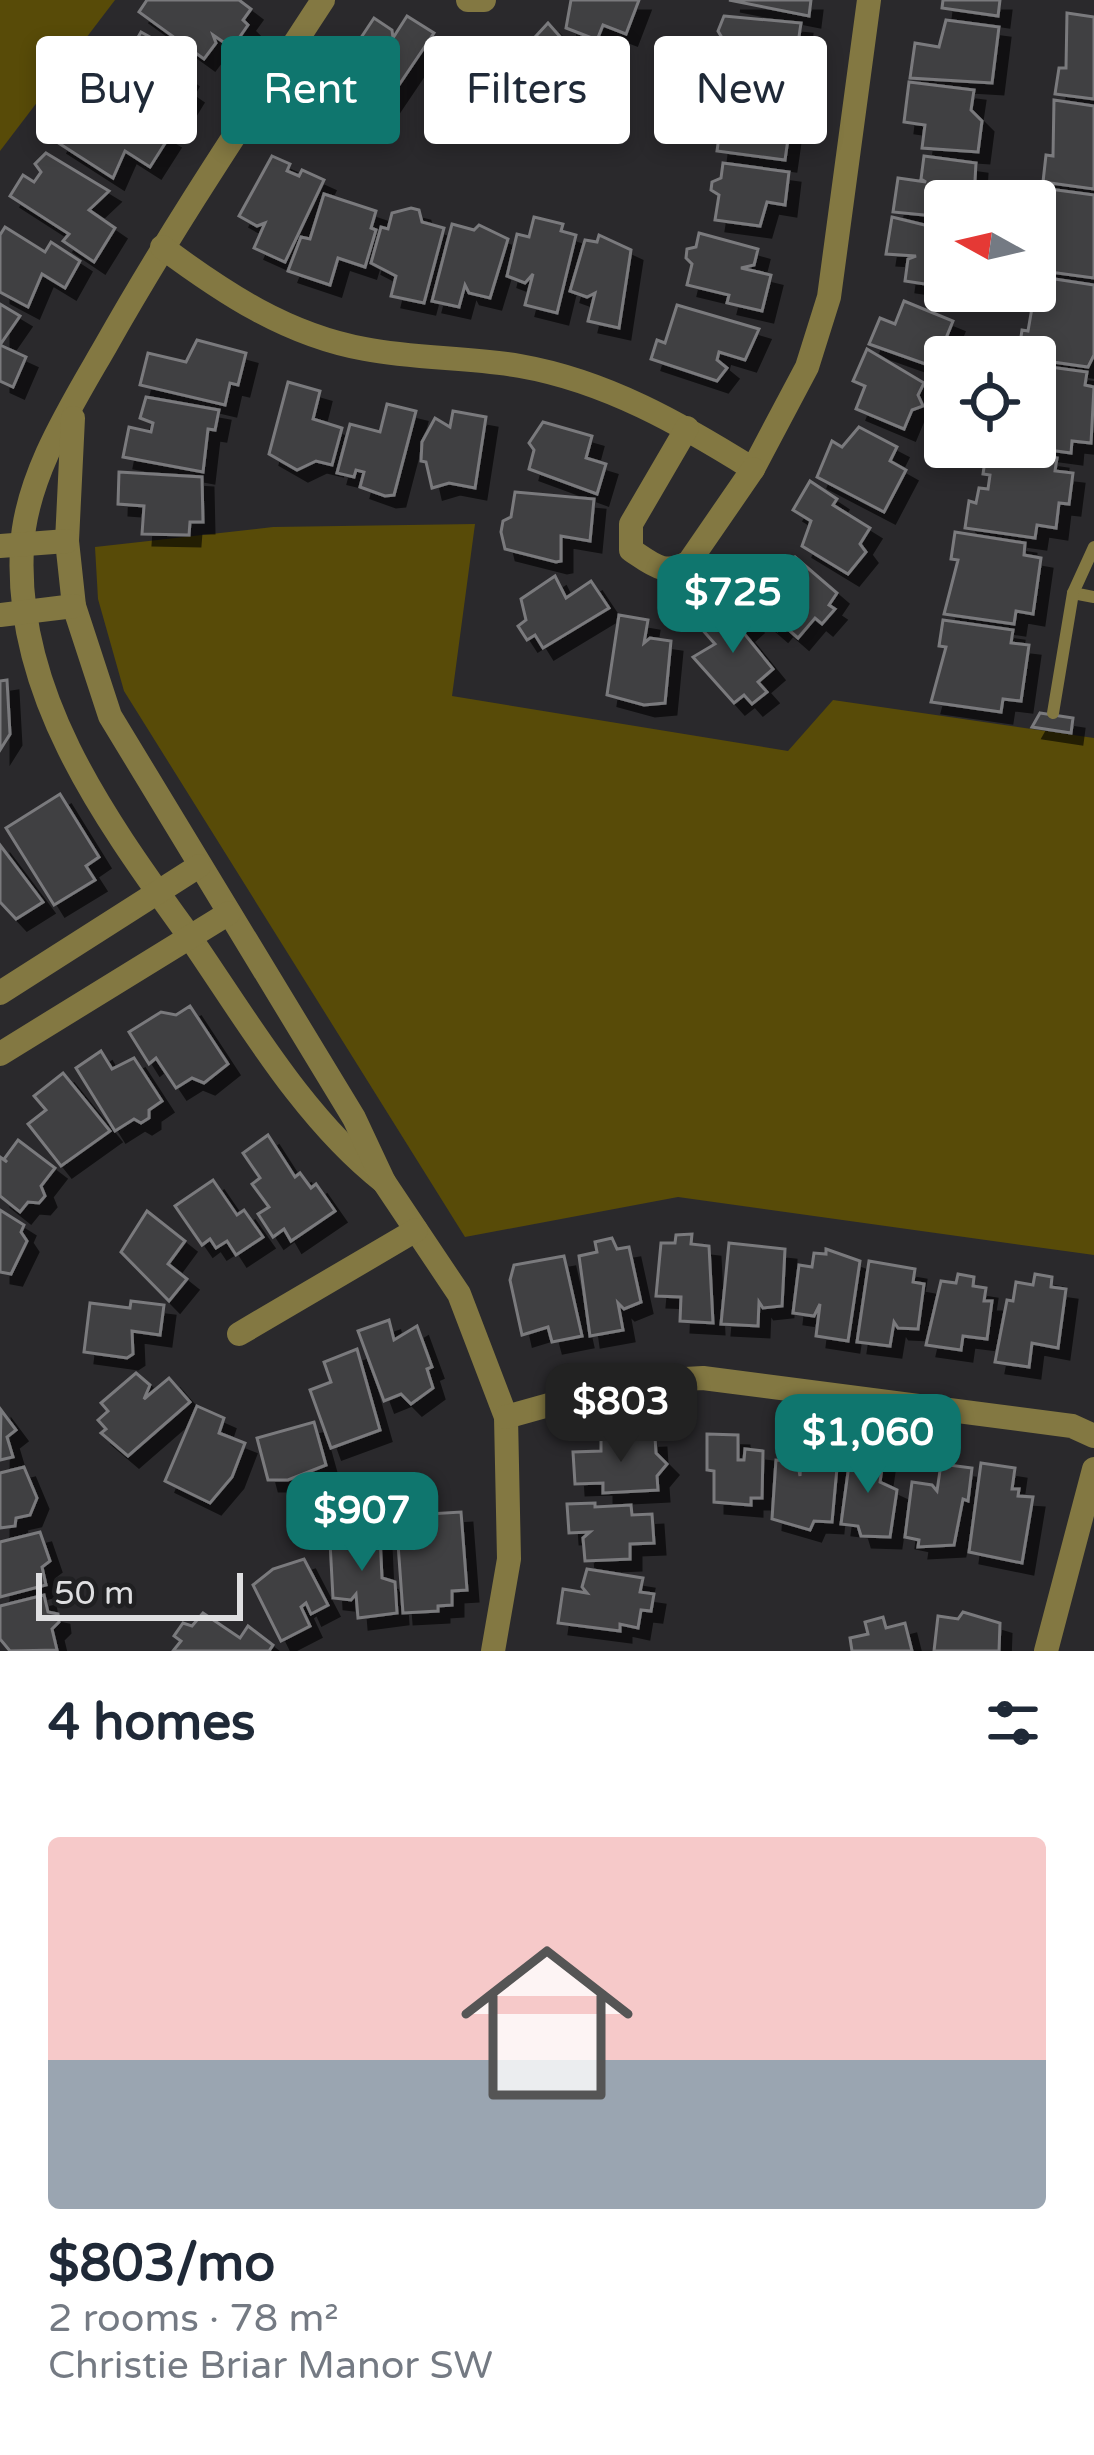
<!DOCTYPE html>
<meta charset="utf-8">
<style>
body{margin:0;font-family:"Varela Round",sans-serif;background:#f2f2f3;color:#1f2937;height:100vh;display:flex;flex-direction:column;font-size:45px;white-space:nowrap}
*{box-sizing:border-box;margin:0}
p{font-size:39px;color:#747a83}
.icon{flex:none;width:66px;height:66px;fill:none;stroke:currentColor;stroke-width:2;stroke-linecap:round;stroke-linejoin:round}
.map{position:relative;height:1651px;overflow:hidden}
.panel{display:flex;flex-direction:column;background:#fff;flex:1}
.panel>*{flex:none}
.top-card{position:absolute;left:36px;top:36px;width:1023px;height:108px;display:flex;gap:24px}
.needle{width:78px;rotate:278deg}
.fabs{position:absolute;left:924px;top:180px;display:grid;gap:24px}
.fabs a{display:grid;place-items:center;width:132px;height:132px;border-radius:12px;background:#fff;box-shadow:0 6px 18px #0003;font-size:60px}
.scale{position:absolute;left:36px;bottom:30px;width:207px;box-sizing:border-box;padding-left:12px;border:6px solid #dfdfe1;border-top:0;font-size:33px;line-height:42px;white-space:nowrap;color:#dfdfe1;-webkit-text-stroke:9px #202022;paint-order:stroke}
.price{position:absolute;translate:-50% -102px;padding:0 27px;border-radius:24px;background:#0f766e;color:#fff;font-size:39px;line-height:78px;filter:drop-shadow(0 3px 6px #0008)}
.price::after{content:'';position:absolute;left:50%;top:72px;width:36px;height:27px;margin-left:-18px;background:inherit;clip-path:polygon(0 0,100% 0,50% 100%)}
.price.active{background:#222;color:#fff}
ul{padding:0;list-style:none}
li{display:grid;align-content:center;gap:24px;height:636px;padding:0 48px}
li+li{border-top:3px solid #e0e1e3}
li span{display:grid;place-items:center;height:372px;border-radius:12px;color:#555}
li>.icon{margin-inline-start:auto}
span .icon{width:216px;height:216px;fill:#fffc;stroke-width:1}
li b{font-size:51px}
h2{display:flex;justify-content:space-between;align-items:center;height:144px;padding:0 48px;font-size:51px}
.pill{padding:0 42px;border-radius:12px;background:#fff;box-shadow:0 6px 18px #0003;font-size:42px;line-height:108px}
.pill.active{background:#0f766e;color:#fff}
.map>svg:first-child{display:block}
.green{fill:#584b08}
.building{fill:#403f42;stroke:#7a7a7d;stroke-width:3;filter:url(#shadow)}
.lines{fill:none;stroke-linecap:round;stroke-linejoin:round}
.lane{stroke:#837842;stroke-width:12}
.street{stroke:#837842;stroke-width:24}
</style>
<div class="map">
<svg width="1094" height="1651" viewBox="0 0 1094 1651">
<defs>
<filter id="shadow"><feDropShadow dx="11" dy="11" stdDeviation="0" flood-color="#0009"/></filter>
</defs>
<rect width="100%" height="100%" fill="#2a292c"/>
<!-- green -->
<g class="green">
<path d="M0,0H115L0,151Z"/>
<path d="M475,524L452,696L788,751L833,700L1094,738V1255L678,1197L465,1237L124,691L98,599L95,547L273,527Z"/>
</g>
<!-- building -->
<g class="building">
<path d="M147,0H239L251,9L243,20L248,25L232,48L213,35L216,43L204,59L139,12Z"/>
<path d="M571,0H639L626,34L603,25L597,40L566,28Z"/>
<path d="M729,0H811L809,16Z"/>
<path d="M943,0H1000L998,16L942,8Z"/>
<path d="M1067,13L1094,17V99L1055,94L1059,68H1066Z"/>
<path d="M407,16L434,33L378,116L358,103L365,92L337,84V74L374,18L392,30L393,38Z"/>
<path d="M724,16L801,23L796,57L779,55L771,76L763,79L730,75V51L718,31Z"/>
<path d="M946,20L999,27L992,83L910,78L915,43L939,47Z"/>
<path d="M548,23L600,82L580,111L569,114L557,103L542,110L520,84L537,60L525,48Z"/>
<path d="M141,32L184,56L177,68L187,76L182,85L192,92L170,128L99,75L111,56L133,46Z"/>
<path d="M441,43L475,50L470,70L496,74L486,121L470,117L469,125L458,123L456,129L427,116Z"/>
<path d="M909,82L974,90L971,110L982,121L978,152L922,148L925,125L904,122Z"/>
<path d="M85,87L169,137L150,167L125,151L113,178L57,142L78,111L72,107Z"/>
<path d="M730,87L773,93L772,123L790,125L785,160L717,151L720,130L712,124L713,101L727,104Z"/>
<path d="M1054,100L1094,106V189L1043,182L1046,155L1053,156Z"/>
<path d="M46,153L109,191L89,210L115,228L94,262L63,241L69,234L10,196L23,175L34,182L41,172L35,164Z"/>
<path d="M272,156L290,164L287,171L299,176L302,170L324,180L285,262L254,248L265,223L257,226L239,216Z"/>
<path d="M924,156L976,163L974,197L945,201V217L893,212L898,178L926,182L921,179Z"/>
<path d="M723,163L789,172L785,205L767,202L760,226L715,220L719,195L711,190L712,182L721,178Z"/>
<path d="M1042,188L1094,195V278L1035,270V243L1041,244L1045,215L1038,214Z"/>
<path d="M324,194L376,211L371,228L376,230L365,267L338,258L330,285L288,271L301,237L310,239Z"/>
<path d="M411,208L419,210L422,222L444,228L424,303L391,296L396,276L371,263L381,227L388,229L392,213Z"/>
<path d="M534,217L563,224L561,231L576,235L557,313L525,305L533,274L525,283L507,276L517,234L529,237Z"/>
<path d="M892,217L945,230V287L905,281L908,259L916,256L886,254Z"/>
<path d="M452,224L474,230L479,225L508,239L490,298L469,293L465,285L459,307L432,301Z"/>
<path d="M5,227L45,252L51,242L80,261L65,288L42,274L28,307L0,292V235Z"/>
<path d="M699,233L758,249L754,265L741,268L771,275L762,311L727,303L729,295L687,285L692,264L686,258L687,249L696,247Z"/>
<path d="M599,235L631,250L619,328L588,321L595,293L587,297L570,291L585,240L597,242Z"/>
<path d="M1035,276L1094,285V355L1088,367L1018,357L1022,330L1028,331L1033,302L1026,301L1027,291H1035Z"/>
<path d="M904,301L953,321L934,367L869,344L880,318L895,324Z"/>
<path d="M0,304L20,316L0,345L26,357L13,387L0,381Z"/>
<path d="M677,305L759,329L745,360L719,352L717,360L727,368L717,381L651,359L657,340L665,343Z"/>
<path d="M197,340L246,353L238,385L230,383L225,405L140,385L148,353L186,362Z"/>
<path d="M867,349L924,383L918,395L923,406L912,410L904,429L856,409L865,386L853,381Z"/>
<path d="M1035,365L1087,372L1085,385L1094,387L1091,443L1072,441L1071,453L1027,447H1035Z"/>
<path d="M288,382L320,391L313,419L342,428L332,465L316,461L297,470L269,454Z"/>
<path d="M146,397L219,410L215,430L208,429L203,472L123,457L129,427L151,432L153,423L140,418Z"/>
<path d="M387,404L416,411L394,495L385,496L360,487L364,472L356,470L354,477L337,473L350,424L380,432Z"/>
<path d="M453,411L486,417L475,488L449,483L432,488L426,462L421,461L422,442L435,418L450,427Z"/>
<path d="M543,422L592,436L586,458L606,464L597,494L529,469L534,450L529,443Z"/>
<path d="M859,427L897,447L890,461L906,470L884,512L817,477L832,441L842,447Z"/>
<path d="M987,448L1057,458L1055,471L1073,473L1069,504L1059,503L1056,528L1037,525L1035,538L965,528L969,501L976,503L979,488L988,489L990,475L983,474Z"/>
<path d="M119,472L202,477L203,522H190L189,535L142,534L144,506L118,504Z"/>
<path d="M810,481L837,499L833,505L870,528L860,544L866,552L848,574L802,546L811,521L793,510Z"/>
<path d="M515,492L594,499L590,541L561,536V561L556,562L505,549L501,532L503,521L511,517Z"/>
<path d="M955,532L1025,543L1024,555L1041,558L1033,614L1016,611L1014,624L944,614L958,560L951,559Z"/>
<path d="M795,557L837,593L829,605L835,609L822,624L815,618L798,638L782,624L777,630L734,593L756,565L772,579Z"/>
<path d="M555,576L566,598L591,581L609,608L543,648L535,635L527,640L518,626L526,620L521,599Z"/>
<path d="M732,601L752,622L742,631L773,669L758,682L767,692L752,704L744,695L734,703L693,657L715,644L699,626Z"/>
<path d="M619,615L648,620L644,643L650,638L671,641L665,703L644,705L607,695Z"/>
<path d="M943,620L1013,630L1011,643L1029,645L1021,701L1003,699L1001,712L931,702L946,647L939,646Z"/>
<path d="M7,680L10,734L0,750V681Z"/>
<path d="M1040,713L1073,718L1071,733L1032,727Z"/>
<path d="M60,794L99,857L86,866L95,880L54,905L6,828Z"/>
<path d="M0,845L43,902L16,919L0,902Z"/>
<path d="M190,1006L228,1064L204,1083L192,1078L176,1088L156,1058L149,1064L129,1032L161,1012L176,1015Z"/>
<path d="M101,1051L112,1069L134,1058L162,1101L149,1110V1118L141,1123L134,1119L115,1131L76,1068Z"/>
<path d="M63,1073L110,1131L61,1166L28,1124L46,1110L34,1096Z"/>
<path d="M268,1135L295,1177L300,1173L311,1188L316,1184L335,1211L291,1241L284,1229L273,1237L258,1214L269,1207L252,1184L260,1178L243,1153Z"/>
<path d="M18,1140L55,1168L41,1186L45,1196L39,1203L28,1202L20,1212L0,1196V1157L7,1162L4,1159Z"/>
<path d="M213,1180L237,1215L244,1210L263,1237L236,1255L227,1241L216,1248L210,1239L202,1245L175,1206Z"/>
<path d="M0,1210L24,1225L21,1232L27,1241L11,1274L0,1272Z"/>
<path d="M147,1211L185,1241L168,1264L187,1279L169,1301L121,1252Z"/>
<path d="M692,1234L691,1244L709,1246L713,1323L680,1321L681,1297L656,1296L661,1243H675L676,1235Z"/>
<path d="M612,1238L617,1249L629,1247L641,1302L624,1309L618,1303L623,1330L590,1336L579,1256L597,1252L595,1242Z"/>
<path d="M729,1243L785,1249L782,1306L763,1308L759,1302L758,1326L721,1324Z"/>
<path d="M826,1249L860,1261L848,1341L816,1336L820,1304L814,1316L793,1313L799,1265L812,1267L814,1253L826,1254Z"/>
<path d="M564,1256L582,1336L552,1342L548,1327L522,1335L510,1280L514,1265Z"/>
<path d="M869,1261L915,1269L913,1282L924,1284L918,1329L898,1328L894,1322L890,1346L857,1342Z"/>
<path d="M958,1274L974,1277L973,1286L986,1288L984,1301H992L987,1339L963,1336L961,1350L926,1345L941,1281L956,1283Z"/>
<path d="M1035,1274L1052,1277L1051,1287L1066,1289L1058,1348L1032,1343L1029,1367L995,1362L1007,1300L1013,1301L1016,1282L1033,1285Z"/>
<path d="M131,1301L164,1305L160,1335L132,1331L133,1354L127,1358L84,1352L90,1303L130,1308Z"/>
<path d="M389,1320L394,1340L417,1326L432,1367L427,1369L433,1388L411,1404L401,1394L384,1401L358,1331Z"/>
<path d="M357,1349L380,1430L331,1448L310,1390L331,1382L324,1362Z"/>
<path d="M136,1373L150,1385L144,1399L169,1378L190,1402L128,1456L101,1433L106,1429L98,1420L108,1411L101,1403Z"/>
<path d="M197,1406L224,1418L219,1433L245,1443L232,1477L210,1503L165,1481Z"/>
<path d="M1,1410L16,1430L7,1437L13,1457L0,1460Z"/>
<path d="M314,1422L326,1465L288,1480H268L257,1438Z"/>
<path d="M707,1434L738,1435V1460H744L745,1449L763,1451L762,1498H751V1505L714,1502V1471L707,1470Z"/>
<path d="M655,1437L656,1453L667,1464L657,1476L658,1490L603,1493V1483L575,1484L573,1452L601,1451V1439Z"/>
<path d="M802,1444L839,1446L832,1522L814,1521L810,1530L772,1519L776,1460L797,1461L800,1476Z"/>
<path d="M851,1450L884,1455L880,1482L897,1490L890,1537L861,1536L858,1526L841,1524Z"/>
<path d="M981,1463L1015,1468L1012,1489H1019L1018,1496L1033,1497L1022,1563L969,1552Z"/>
<path d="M941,1464L972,1468L968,1501L963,1499L954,1545L918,1547L919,1540L905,1537L912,1482L932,1485L937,1491Z"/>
<path d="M24,1467L37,1498L30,1515L16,1518L15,1526L0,1528V1473Z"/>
<path d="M595,1503V1507L631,1505L632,1515L652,1514L654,1543L630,1544V1559L585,1561L583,1538L590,1532L569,1533L567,1504Z"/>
<path d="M461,1512L467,1590L452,1591V1605L438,1606V1611L403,1613L396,1516Z"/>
<path d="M361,1527V1537L380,1536L382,1578L395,1582L397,1613L358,1618L356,1594L351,1600L333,1598L330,1542L343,1541V1528Z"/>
<path d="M40,1532L50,1561L42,1567L46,1585L0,1597V1542Z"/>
<path d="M304,1559L328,1605L311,1614L306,1603L301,1607L310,1626L281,1641L253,1585L273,1569Z"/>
<path d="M587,1569L643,1578L640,1592L654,1594L651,1611L641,1610L638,1628L620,1624V1631L558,1623L563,1589L587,1593L582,1587Z"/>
<path d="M44,1595L48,1612L58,1614L59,1622L52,1629L57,1650L10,1651L0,1639V1606Z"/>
<path d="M963,1612L1000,1623L999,1651H934L938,1616L958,1619Z"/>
<path d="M203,1613L240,1638L248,1626L273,1645L269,1651H173L181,1641L174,1636L183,1623L192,1626Z"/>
<path d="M883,1617L886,1628L905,1623L912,1651H852L850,1638L868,1634L865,1622Z"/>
</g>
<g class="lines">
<!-- lane -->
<g class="lane">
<path d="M1094,547L1073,593L1094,597"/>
<path d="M1053,713L1073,593"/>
</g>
<!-- street -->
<g class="street">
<path d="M323,0C248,115 172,228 105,347C71,406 25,478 22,548C14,691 102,815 182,926C243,1013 300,1116 384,1182"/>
<path d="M468,0H484"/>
<path d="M162,247C224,293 287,335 365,349C416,359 469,357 520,366C606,381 681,424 753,469L807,367L829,297L869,0"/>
<path d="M73,418L67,541L74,606L110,716L354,1118L384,1182L459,1294L506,1417L509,1559L493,1651"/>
<path d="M687,428L631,524V550C652,564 665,577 689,562L753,469"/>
<path d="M0,546L67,541"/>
<path d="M0,615L74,606"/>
<path d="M0,993L199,866"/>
<path d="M0,1054L229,913"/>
<path d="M239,1334L416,1230"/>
<path d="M506,1417L631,1382L703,1378L1072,1426L1094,1436"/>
<path d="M1046,1651L1094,1469"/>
</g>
</g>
</svg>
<div class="fabs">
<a><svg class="needle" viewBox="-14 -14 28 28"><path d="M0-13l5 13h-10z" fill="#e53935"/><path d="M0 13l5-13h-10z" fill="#747a83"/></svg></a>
<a><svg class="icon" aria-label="locate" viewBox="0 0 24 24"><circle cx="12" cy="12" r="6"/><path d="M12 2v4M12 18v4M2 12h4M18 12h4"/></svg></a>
</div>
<div class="scale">50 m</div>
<b class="price" style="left:733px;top:656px">$725</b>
<b class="price active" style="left:621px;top:1465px">$803</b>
<b class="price" style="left:868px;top:1496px">$1,060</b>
<b class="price" style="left:362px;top:1574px">$907</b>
<div class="top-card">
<a class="pill">Buy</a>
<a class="pill active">Rent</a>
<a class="pill">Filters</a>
<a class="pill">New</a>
</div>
</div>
<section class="panel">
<h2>4 homes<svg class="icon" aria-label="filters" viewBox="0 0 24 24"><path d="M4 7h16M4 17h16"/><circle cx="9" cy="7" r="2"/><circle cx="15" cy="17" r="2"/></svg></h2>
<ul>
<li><span style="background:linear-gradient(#f6c9c9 60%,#9aa5b1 0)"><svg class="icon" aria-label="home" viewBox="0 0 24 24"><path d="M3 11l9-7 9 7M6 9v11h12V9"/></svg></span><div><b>$803/mo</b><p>2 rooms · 78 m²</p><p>Christie Briar Manor SW</p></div></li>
</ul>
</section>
